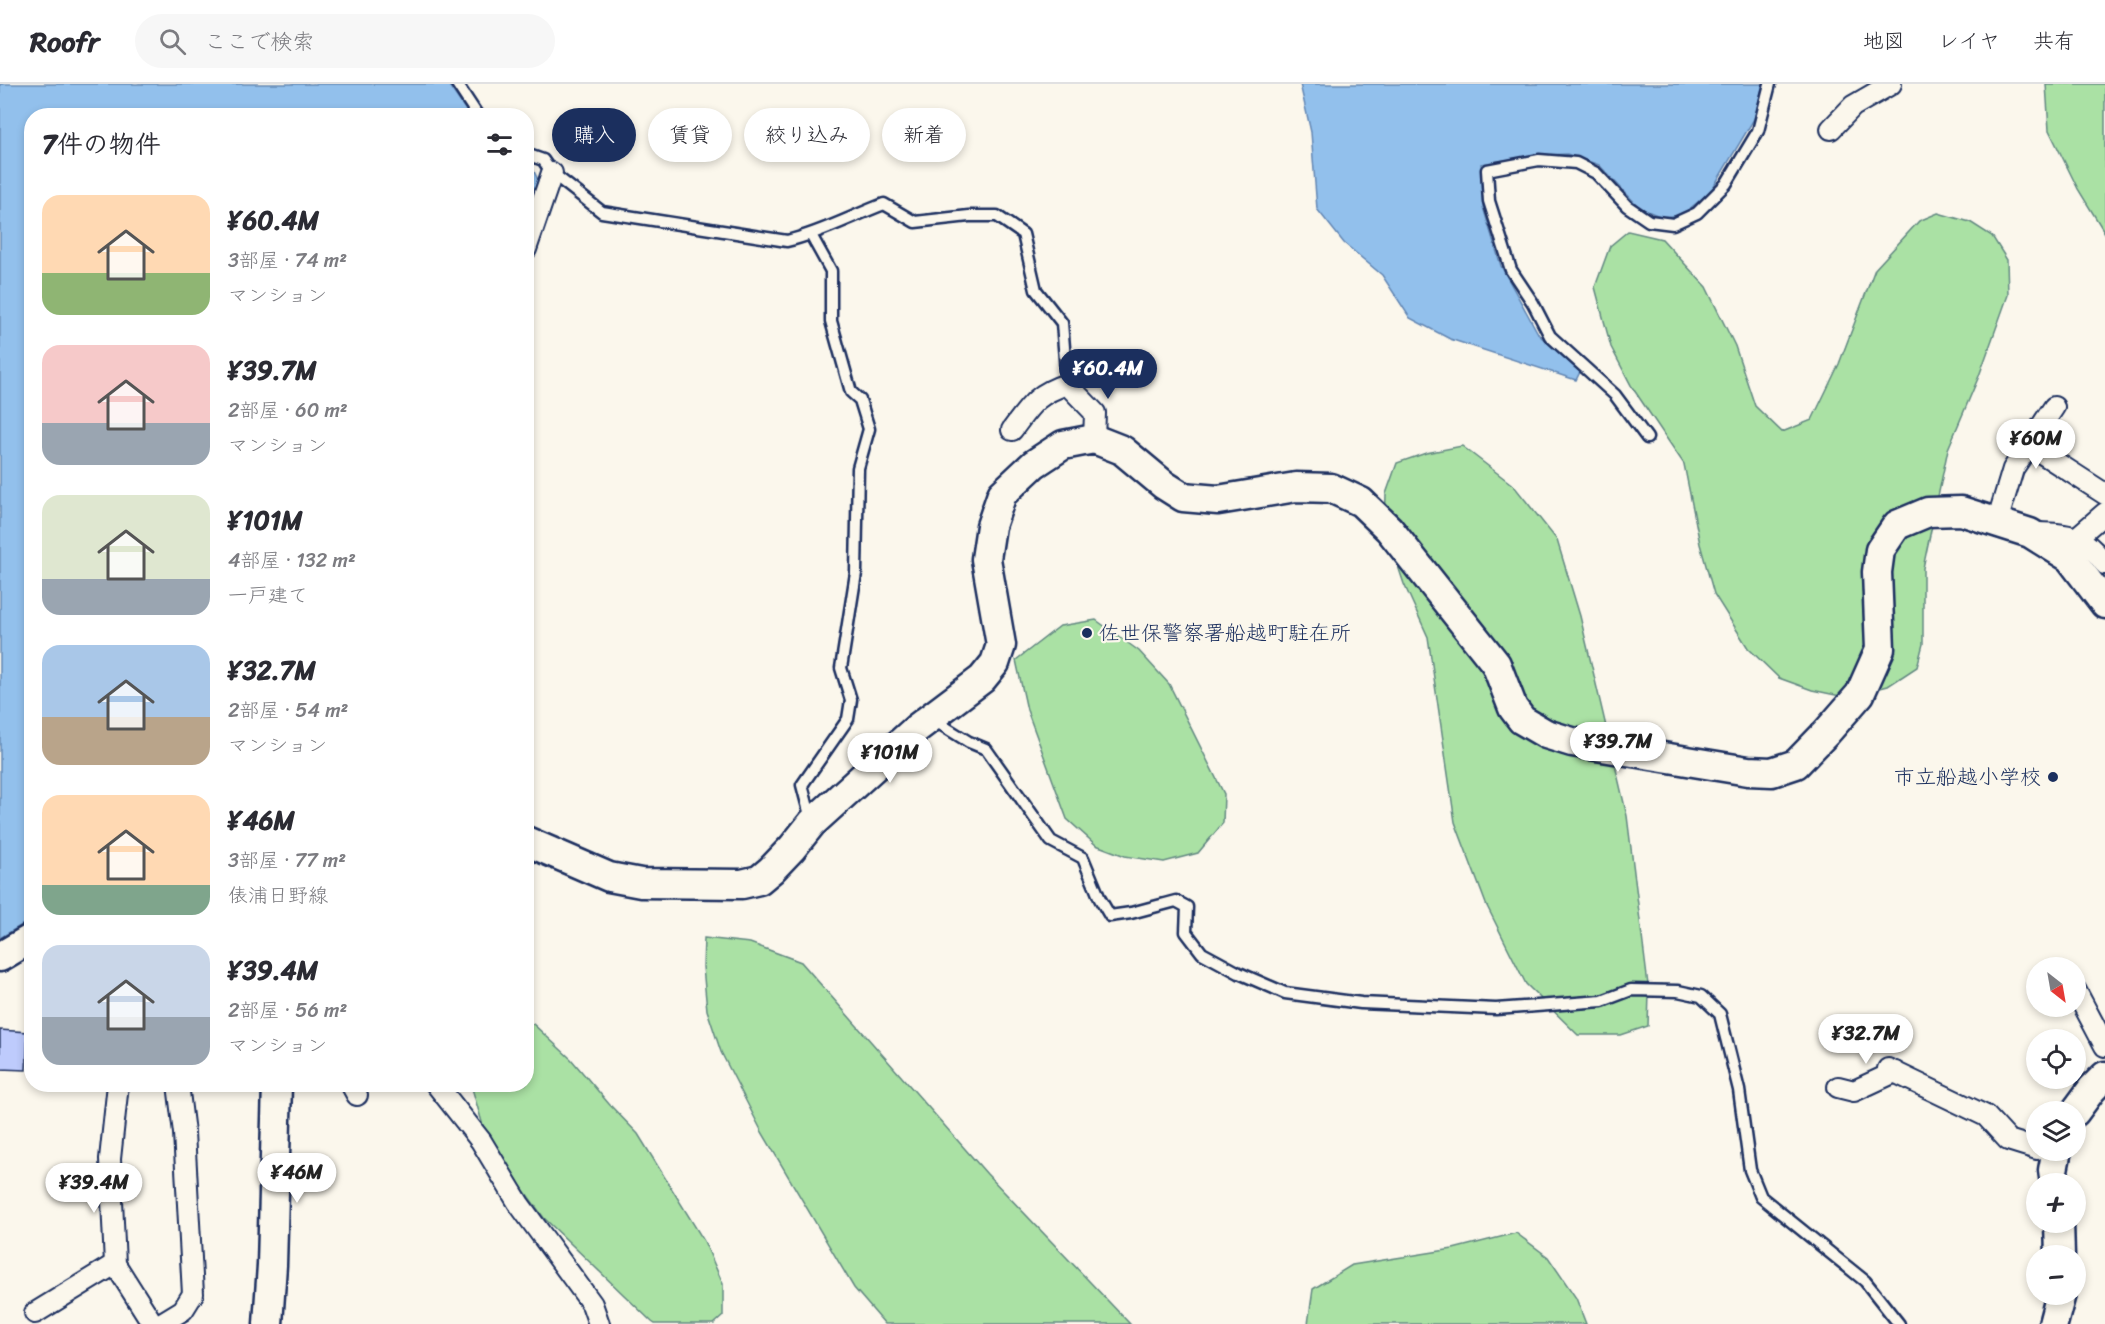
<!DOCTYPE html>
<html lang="ja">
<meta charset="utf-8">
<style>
body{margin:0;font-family:Sriracha,"Klee One",sans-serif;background:#f7f7f7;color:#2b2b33;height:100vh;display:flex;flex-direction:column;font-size:22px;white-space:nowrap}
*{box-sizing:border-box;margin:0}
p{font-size:20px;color:#7c7c81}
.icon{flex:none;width:33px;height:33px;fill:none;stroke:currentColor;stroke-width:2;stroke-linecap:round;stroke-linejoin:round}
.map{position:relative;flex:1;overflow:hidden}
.details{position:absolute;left:24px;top:24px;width:510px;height:984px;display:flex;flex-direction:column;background:#fff;border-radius:24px;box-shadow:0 3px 9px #0003}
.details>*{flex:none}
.top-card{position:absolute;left:552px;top:24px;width:570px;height:54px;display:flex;gap:12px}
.needle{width:39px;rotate:149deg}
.tools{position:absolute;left:2026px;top:873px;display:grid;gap:12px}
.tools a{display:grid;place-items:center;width:60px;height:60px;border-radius:50%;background:#fff;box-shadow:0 3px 9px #0003;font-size:30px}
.price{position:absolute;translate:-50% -51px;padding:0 14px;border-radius:21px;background:#fff;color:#222;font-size:20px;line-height:39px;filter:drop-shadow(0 2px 3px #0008)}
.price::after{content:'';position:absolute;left:50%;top:36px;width:18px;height:14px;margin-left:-9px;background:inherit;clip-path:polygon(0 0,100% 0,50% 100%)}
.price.selected{background:#1b2f5e;color:#fff}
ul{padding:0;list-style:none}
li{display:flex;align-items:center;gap:18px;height:150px;padding:0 18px}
li span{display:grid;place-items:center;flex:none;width:168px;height:120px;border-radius:18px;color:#555}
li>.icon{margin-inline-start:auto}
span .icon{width:72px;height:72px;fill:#fffc;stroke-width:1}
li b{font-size:26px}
h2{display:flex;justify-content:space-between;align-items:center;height:72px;padding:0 18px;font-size:26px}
.tag{padding:0 21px;border-radius:27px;background:#fff;box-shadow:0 3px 9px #0003;font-size:21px;line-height:54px}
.tag.selected{background:#1b2f5e;color:#fff}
header{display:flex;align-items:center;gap:36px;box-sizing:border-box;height:84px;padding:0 30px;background:#fff;border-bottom:2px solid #e1e1e2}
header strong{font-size:28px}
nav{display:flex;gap:33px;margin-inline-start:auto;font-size:21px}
.search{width:420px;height:54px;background:#f7f7f7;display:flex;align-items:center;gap:15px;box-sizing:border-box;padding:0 21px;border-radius:33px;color:#7c7c81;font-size:22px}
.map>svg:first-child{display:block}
.green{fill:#aae1a4;stroke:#628881;stroke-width:1.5}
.water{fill:#92c0ec;stroke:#6286b3;stroke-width:1.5}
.building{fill:#becbfc;stroke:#1b2f5e;stroke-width:1.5}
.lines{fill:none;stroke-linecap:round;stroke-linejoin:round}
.lane-casing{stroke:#1b2f5e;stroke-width:15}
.street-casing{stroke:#1b2f5e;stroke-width:24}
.secondary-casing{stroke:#1b2f5e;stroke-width:33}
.lane{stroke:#fbf7ec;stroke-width:10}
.street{stroke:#fbf7ec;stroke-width:20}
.secondary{stroke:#fbf7ec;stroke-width:28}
.poi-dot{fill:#1b2f5e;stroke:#fbf7ec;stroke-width:2}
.labels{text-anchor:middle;stroke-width:4.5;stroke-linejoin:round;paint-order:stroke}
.poi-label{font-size:21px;fill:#1b2f5e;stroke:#fbf7ec;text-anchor:start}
</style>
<header>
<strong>Roofr</strong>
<div class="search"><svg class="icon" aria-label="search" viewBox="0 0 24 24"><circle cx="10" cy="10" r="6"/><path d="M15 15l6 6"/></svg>ここで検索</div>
<nav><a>地図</a><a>レイヤ</a><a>共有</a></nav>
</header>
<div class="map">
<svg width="2105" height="1240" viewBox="0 0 2105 1240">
<rect width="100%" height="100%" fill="#fbf7ec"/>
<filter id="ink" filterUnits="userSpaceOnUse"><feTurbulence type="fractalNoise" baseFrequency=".0167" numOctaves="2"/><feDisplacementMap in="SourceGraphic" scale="12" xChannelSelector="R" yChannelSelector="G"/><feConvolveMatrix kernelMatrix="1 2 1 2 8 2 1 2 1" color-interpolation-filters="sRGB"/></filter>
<g filter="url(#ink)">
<!-- green -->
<g class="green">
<path d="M2046,0H2105V149L2078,105L2049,46Z"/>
<path d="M1938,129L1970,138L1992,152L2007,176L2008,211L1979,292L1948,365L1923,484V560L1917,583L1888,602L1845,613L1812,606L1779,594L1748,564L1714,510L1700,460L1684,380L1632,303L1611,263L1595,203L1610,162L1628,147L1662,155L1706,203L1735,262L1755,322L1782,348L1812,336L1839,280L1875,185L1919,137Z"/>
<path d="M1462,362L1514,402L1557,456L1580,532L1627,732L1649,909L1648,942L1621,951H1578L1526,900L1486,820L1455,738L1428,553L1404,500L1385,443L1386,410L1397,379L1426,369Z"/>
<path d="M1096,536L1139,567L1169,600L1224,710L1223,739L1198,769L1164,778L1125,772L1096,761L1067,735L1027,626L1016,576L1060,542Z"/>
<path d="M704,854L750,859L801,878L987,1090L1130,1240H885L854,1204L762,1048L721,968L707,926L703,883Z"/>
<path d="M527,939L533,940L571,975L609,1020L638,1050L704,1157L723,1200V1232L714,1240H655L652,1238L544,1134L504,1079L484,1045L471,1001L526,1000Z"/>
<path d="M1516,1149L1548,1173L1576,1214L1586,1240H1308L1313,1205L1352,1181L1453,1165Z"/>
</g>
<!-- water -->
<g class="water">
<path d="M0,0H448L469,31L32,32V835L0,854Z"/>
<path d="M1300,0H1763L1754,35L1711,107L1682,131L1662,133L1640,124L1599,81L1567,70L1531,72L1481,80L1483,123L1501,182L1539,251L1580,288L1576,296L1450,255L1410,234L1382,191L1344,159L1317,125L1311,48Z"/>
<path d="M527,81L532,83L539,98L527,132Z"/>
</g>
<!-- building -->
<path class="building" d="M0,946L28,948L26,986L0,985Z"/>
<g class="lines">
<!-- lane casing -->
<g class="lane-casing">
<g id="lane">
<path d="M457,0L478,32"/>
<path d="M526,70L543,76L552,89L602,128L787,157C821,149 852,132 884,120L915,138L969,132H997L1023,150L1036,206L1062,239L1067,300"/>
<path d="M811,151L831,187V237L851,308L860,316L869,345L858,384L856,489L841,584L851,616L848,635L802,701L811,735"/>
<path d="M1647,354L1615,311L1550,252L1533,219L1511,186L1489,117L1487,86L1539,76L1576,79L1596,89L1627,122L1649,137L1673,140L1697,129L1726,100L1758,47L1770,0"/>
<path d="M932,635L969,658L986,665L1051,757L1083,774L1100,815L1110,832L1131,829L1176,817L1187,823L1186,848L1202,869L1239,889L1285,909L1361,919L1496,925L1602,917L1631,906L1678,907L1701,912L1720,930L1739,1006L1750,1086L1761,1113L1865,1197L1899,1240"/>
</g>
</g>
<!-- street casing -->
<g class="street-casing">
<g id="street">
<path d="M1831,45L1853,22L1891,0"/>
<path d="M526,165L552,89"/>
<path d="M1012,346C1030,322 1036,310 1067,300L1095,329L1094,355"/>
<path d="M2029,361L2105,410"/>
<path d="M1997,438L2013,385L2054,323"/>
<path d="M2032,449C2069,450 2082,449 2105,480"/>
<path d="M2076,454L2105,429"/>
<path d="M2076,907L2105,962"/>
<path d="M1888,985L1986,1032L2008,1056L2037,1065"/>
<path d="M118,1000L110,1075L115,1180L153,1240"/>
<path d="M351,1000L357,1011"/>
<path d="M436,1000L481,1057L519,1120L592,1220L599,1240"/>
<path d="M1838,1003L1854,1007L1895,988"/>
<path d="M35,1229L115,1180"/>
<path d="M160,1240L183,1226L193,1210L184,1049L178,1000"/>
</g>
</g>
<!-- secondary casing -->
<g class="secondary-casing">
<g id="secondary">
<path d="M526,757L609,793L641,799L742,800L759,796L771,786L792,764L812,739L917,644L982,595L995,579L1001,561L986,475L991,442L1002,410L1034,380L1063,361L1094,355L1122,366L1164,401L1183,413L1218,416L1296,403L1331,404L1361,418L1389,445L1496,580L1513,624L1522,636L1546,650L1572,658L1748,687L1772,688L1796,680L1826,649L1860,610L1880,565L1877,488L1880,466L1897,441L1928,428L1961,427L2030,449L2070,474L2105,520"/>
<path d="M0,873L32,854"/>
<path d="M2075,1028L2092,1005L2105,992"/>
<path d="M2055,1100L2053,1086L2057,1066"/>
<path d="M2059,1138L2060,1172"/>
<path d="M268,1240L272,1181L277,1000"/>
<path d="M2053,1240L2061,1210"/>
</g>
</g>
<!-- lane -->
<use href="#lane" class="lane"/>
<!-- street -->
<use href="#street" class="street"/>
<!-- secondary -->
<use href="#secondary" class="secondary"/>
</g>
</g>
<!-- markers -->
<g class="poi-dot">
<circle cx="1087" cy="549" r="6"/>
<circle cx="2053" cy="693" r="6"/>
</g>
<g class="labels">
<!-- poi labels -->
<g class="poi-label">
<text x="1099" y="556">佐世保警察署船越町駐在所</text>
<text x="2041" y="700" text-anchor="end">市立船越小学校</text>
</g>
</g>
</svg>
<div class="tools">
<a><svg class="needle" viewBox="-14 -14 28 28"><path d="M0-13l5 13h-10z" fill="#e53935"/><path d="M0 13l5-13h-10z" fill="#7c7c81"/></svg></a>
<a><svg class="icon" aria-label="locate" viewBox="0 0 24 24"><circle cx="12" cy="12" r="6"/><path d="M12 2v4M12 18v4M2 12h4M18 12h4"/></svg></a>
<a><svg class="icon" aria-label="layers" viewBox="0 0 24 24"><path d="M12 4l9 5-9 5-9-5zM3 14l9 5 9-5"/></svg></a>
<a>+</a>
<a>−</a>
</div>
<b class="price selected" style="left:1108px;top:316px">¥60.4M</b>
<b class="price" style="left:2036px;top:386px">¥60M</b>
<b class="price" style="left:1618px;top:689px">¥39.7M</b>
<b class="price" style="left:890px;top:700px">¥101M</b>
<b class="price" style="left:1866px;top:981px">¥32.7M</b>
<b class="price" style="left:297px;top:1120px">¥46M</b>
<b class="price" style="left:94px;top:1130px">¥39.4M</b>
<div class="top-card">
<a class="tag selected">購入</a>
<a class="tag">賃貸</a>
<a class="tag">絞り込み</a>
<a class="tag">新着</a>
</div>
<section class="details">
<h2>7件の物件<svg class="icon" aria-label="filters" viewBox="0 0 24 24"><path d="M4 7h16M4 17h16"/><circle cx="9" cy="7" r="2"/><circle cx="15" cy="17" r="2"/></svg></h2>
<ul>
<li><span style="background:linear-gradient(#ffd9b3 65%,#8fb573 0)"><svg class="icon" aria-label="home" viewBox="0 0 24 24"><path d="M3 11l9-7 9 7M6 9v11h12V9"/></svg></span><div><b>¥60.4M</b><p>3部屋 · 74 m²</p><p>マンション</p></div></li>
<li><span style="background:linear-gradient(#f6c9c9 65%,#9aa5b1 0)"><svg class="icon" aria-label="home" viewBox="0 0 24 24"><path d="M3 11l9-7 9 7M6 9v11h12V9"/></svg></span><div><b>¥39.7M</b><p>2部屋 · 60 m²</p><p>マンション</p></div></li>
<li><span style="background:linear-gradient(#dfe7d0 70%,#9aa5b1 0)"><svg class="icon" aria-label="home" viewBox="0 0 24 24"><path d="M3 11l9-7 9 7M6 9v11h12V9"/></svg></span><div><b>¥101M</b><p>4部屋 · 132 m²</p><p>一戸建て</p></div></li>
<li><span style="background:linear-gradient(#a9c7e8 60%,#b9a48a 0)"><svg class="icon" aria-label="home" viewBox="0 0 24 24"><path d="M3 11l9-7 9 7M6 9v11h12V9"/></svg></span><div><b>¥32.7M</b><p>2部屋 · 54 m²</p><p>マンション</p></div></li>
<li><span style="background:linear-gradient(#ffd9b3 75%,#7fa58c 0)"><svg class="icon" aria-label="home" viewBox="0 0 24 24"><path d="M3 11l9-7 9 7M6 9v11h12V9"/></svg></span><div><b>¥46M</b><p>3部屋 · 77 m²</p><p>俵浦日野線</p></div></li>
<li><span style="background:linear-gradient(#c9d6e8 60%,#9aa5b1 0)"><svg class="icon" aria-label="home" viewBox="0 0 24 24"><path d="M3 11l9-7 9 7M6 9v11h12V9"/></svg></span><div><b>¥39.4M</b><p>2部屋 · 56 m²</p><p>マンション</p></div></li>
</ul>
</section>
</div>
